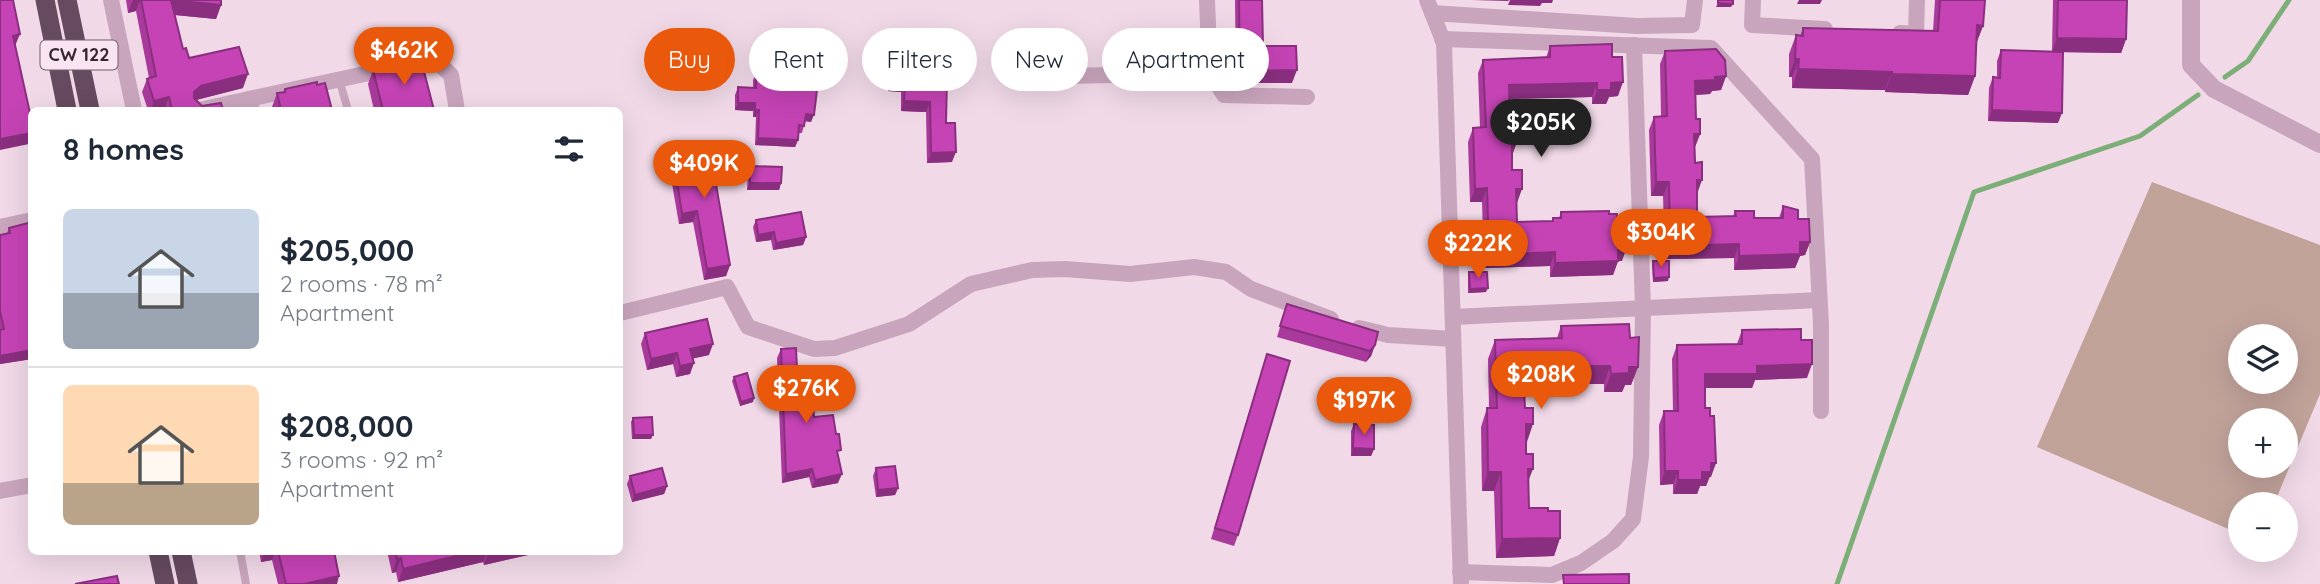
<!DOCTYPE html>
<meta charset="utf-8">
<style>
body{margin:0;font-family:Quicksand,sans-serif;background:#f6f6f7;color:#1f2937;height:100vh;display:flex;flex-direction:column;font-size:26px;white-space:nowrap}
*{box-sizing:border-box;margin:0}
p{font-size:23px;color:#747a83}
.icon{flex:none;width:38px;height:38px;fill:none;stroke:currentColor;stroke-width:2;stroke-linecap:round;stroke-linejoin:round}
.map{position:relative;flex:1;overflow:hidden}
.details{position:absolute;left:28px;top:107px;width:595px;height:448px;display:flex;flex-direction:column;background:#fff;border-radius:10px;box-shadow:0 7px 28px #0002}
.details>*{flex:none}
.top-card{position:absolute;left:644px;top:28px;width:665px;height:63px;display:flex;gap:14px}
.controls{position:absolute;left:2228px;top:324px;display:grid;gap:14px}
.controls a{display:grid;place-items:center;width:70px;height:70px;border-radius:50%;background:#fff;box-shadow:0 7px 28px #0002;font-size:35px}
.price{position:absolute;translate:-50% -60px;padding:0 16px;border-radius:24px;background:#ea580c;color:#fff;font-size:23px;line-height:46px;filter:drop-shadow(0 2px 4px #0008)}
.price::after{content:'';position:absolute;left:50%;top:42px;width:21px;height:16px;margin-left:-10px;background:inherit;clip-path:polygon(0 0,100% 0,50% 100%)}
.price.active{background:#222;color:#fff}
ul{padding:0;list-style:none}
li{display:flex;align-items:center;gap:21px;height:175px;padding:0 35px}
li+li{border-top:2px solid #e0e1e3}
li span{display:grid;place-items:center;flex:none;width:196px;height:140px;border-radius:10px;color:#555}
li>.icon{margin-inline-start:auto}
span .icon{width:84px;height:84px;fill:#fffc;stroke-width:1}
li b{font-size:30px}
h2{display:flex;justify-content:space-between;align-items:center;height:84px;padding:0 35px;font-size:30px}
.pill{padding:0 24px;border-radius:32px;background:#fff;box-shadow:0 7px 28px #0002;font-size:24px;line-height:63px}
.pill.active{background:#ea580c;color:#fff}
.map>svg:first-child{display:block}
.green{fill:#c0a299;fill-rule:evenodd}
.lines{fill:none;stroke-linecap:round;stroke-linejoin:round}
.stream{stroke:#7cae78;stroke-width:5}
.service{stroke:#c9a5bd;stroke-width:8}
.minor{stroke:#c9a5bd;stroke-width:16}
.tertiary{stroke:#c9a5bd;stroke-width:18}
.trunk{stroke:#664a60;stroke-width:19}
.wall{fill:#a93a9c}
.shaded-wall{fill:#8a2f7f}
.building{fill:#c543b5;stroke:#8a2f7f;stroke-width:2}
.labels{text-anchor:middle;stroke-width:6;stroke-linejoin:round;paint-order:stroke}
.shield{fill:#f9e5f1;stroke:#705f6b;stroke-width:2}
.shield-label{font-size:18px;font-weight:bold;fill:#352632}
</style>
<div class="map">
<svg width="2320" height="584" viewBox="0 0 2320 584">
<rect width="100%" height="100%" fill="#f1d9e7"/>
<!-- green -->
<path class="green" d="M2152,182L2320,245V394L2274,504H2240V534L2037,447ZM2240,336H2286V382H2240ZM2240,420H2286V466H2240Z"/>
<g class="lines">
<!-- stream -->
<g class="stream">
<path d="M2225,77L2248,61L2289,0"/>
<path d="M1837,584L1974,192L2140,136L2198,95"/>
</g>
<!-- service -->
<g class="service">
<path d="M339,79L348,110"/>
<path d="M240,551L246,584"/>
</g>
<!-- minor -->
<g class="minor">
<path d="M111,0L134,110"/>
<path d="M1427,0L1444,43L1461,584"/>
<path d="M1753,0L1752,25L1825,29"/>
<path d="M1432,13L1637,26L1692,25L1695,0"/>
<path d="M1900,33L1916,34L1917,0"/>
<path d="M1442,39L1711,48L1812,159L1821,324V411"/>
<path d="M1210,73L1224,95L1307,97"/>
<path d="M1065,76L1210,73L1207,0"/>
<path d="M199,110L249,99"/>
<path d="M252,110L249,99L434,59L451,75L457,110"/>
<path d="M0,227L32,220"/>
<path d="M620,313L727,287L748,327L814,349L835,348L909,324L971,284L1032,270L1065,269L1130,274L1194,267L1226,272L1251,289L1331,319"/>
<path d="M1453,317L1819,300"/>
<path d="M1359,328L1388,335L1453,339"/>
<path d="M0,491L32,485"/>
<path d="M1460,572L1552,575L1581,563L1613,541L1633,519L1641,457L1643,308L1634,45"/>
</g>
<!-- tertiary -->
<path class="tertiary" d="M2191,0V65L2214,89L2320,144"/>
<!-- trunk -->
<g class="trunk">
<path d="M45,0L67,110"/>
<path d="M67,0L90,110"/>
<path d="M158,551L165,584"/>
<path d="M181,551L188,584"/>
</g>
</g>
<!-- wall -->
<g class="wall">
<path d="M126,0H221V5L216,19L174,15L183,49L189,58L243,88L196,100L202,106L223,110H148L142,92L147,79L149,78L136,11L128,13Z"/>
<path d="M1235,0H1262L1263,46L1292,83H1236Z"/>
<path d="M1935,0H1985L1983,26L1976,44L1975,76L1968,95L1885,92V90L1792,88V77H1789V54L1796,35L1800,36L1803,28L1933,31Z"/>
<path d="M2053,0H2127L2126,39L2121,53L2063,52L2058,123L1988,121L1989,88L1993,77H1997V61L2001,50L2052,52Z"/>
<path d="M1550,46L1612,57L1618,96L1609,97L1606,104H1592V97L1509,99L1512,170L1517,203V222L1552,221L1553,218H1559L1561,212L1609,214L1622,261H1618L1613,275L1550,277V266L1484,268L1482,202H1470L1468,142L1473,128H1480L1478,73L1483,60L1546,58Z"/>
<path d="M917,50L939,62L960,78L957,88H947L946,123L952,162L927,163L926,112L901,111V92L888,91V72L892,62L913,63Z"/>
<path d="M1665,51L1726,76L1721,90L1712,91L1710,94L1696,95V119L1700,134L1695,147L1697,217L1733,216L1735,211L1754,218H1779L1783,206L1798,219L1810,242L1805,255L1800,256L1795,268L1734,270V258L1665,259L1663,196H1651L1649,130L1654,117L1661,116L1660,64Z"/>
<path d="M373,70L434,110H374L368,84Z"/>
<path d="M801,70L811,122L805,121L802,133H798V140L795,147L755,145L756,117H753V111L735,110V95L738,87L753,88V80L756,73L800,74Z"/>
<path d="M317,85L332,110H273L272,107L277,93L284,92L285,89Z"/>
<path d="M692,146L720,183H716L730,265L726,276L704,280L693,222L679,224L670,172L674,161L688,159Z"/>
<path d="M750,166L781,183L779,190H747L748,173Z"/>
<path d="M756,220L806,237L803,245L773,250L771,240L756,242L753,227Z"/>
<path d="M32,222V359L0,364V235L7,233L9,228Z"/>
<path d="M1653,261L1668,281L1653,282L1652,265Z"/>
<path d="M1469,272L1486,292L1468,293V276Z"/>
<path d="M1287,304L1375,345L1371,356L1366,362L1277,337Z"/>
<path d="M1561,326L1630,338L1638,367L1631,385H1625L1622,392H1604V384H1577L1574,391H1559V387L1524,388L1529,508L1548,511L1560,538L1554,556L1496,558L1494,491H1482L1481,427L1487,408H1489L1488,359L1495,340L1557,338Z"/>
<path d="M1742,330L1801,340L1807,378L1755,380L1752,388H1705V408L1716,463L1706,486H1700L1697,494H1673V484L1660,485L1659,425L1664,411H1673L1672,359L1677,345L1737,344Z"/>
<path d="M645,333L709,355L693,358L690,374L676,377L673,364L647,370L641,344Z"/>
<path d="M781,349L797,369L814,417L838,458V483L812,488L809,477L782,483L777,358Z"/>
<path d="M1267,354L1238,535L1234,546L1211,539Z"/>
<path d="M734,377L753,402L740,406L732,381Z"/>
<path d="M633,418L651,439H632L631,422Z"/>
<path d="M1354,424L1374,449L1371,456H1351V431Z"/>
<path d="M876,468L898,488L895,495L876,497L873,476Z"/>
<path d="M630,476L667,486L664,494L632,502L627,484Z"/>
<path d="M259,551H334L337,584H278L272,560L261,562Z"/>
<path d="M387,551H533L528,552V555L484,565L483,562L398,582L396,572L392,573Z"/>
</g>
<!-- shaded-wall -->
<g class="shaded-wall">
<path d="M133,0H140L136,11L128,13Z"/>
<path d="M171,0L221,5L216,19L166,14Z"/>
<path d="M1472,0H1509L1508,1Z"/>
<path d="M1510,0H1553L1552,3H1542L1540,6L1508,5Z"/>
<path d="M1799,0H1822L1820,4H1797Z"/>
<path d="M1718,3L1733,4L1731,7H1716Z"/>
<path d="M1977,25L1983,26L1976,44Z"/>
<path d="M20,34L15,46L13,36Z"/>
<path d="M2057,38L2126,39L2121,53L2052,52Z"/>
<path d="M1795,59H1799L1792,77H1789Z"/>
<path d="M1798,69L1892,72L1885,90L1792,88Z"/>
<path d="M1297,70L1292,83H1236L1240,71Z"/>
<path d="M248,74L243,88L196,100L189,106L194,92L201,86Z"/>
<path d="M1892,74L1975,76L1968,95L1885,92Z"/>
<path d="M1726,76L1721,90L1712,91L1710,94L1690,95L1695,81L1715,77Z"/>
<path d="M947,78H960L957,88H943Z"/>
<path d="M891,81L905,82L901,92L888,91Z"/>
<path d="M1623,82L1618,96L1609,97L1606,104H1592L1597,90L1611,83Z"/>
<path d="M1597,83L1592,97L1504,99L1509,85Z"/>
<path d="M169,97L164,110H151L154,101Z"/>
<path d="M904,101L930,102L926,112L901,111Z"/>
<path d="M738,103H755L753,111L735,110Z"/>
<path d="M755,110H759L756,117H753Z"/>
<path d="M1992,110L2062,113L2058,123L1988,121Z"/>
<path d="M806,114L814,115L811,122L804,121Z"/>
<path d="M32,133V138L29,144L0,150V139Z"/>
<path d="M1694,134H1700L1695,147L1689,148Z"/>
<path d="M758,138L798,140L795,147L755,145Z"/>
<path d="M1512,142H1517L1512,156Z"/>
<path d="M956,152L952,162L927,163L931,153Z"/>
<path d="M723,172L720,183L710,184L714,173Z"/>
<path d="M1697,180H1702L1697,194Z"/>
<path d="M1656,182H1669L1663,196H1651Z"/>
<path d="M750,183H781L779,190H747Z"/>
<path d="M1487,188L1482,202H1470L1475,189Z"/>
<path d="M1516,189H1522L1517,203Z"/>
<path d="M697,211L693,222L679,224L682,214Z"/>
<path d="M774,232L771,240L756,242L758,235Z"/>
<path d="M806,237L803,245L773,250L776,243Z"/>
<path d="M1800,242H1810L1805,255L1800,256L1795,268L1734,270L1739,256Z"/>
<path d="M1739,244L1734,258L1665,259L1670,246Z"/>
<path d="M1627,247L1622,261H1618L1613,275L1550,277L1555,263L1618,248Z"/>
<path d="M1555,252L1550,266L1484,268L1489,255Z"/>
<path d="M730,265L726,276L704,280L707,269Z"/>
<path d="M1669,277L1668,281L1653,282L1654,278Z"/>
<path d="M1488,288L1486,292L1468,293L1470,289Z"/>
<path d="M713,344L709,355L687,360L690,349Z"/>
<path d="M1375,345L1371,356L1366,362L1370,351Z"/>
<path d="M32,350V359L0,364V356Z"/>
<path d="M677,353L673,364L647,370L651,359Z"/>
<path d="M694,363L690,374L676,377L680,366Z"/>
<path d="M1812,364L1807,378L1755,380L1752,388H1700L1705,374L1757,366Z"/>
<path d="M1581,366H1610L1604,384H1577L1574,391H1559L1566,373Z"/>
<path d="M1629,367H1638L1631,385H1625L1622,392H1604L1611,374Z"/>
<path d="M1566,368L1559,387L1517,388L1523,369Z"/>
<path d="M754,398L753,402L740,406L741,402Z"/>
<path d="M1526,424H1533L1527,442L1519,443Z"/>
<path d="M634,435H653L651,439H632Z"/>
<path d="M1353,448L1374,449L1371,456H1351Z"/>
<path d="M1711,463H1716L1711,477H1709L1706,486H1700L1697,494H1673L1678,480L1702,472Z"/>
<path d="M812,469L809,477L782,483L786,474Z"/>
<path d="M1528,469H1533L1526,487Z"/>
<path d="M1665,471H1678L1673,484L1660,485Z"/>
<path d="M1488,472H1501L1494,491H1482Z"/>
<path d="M842,474L838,483L812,488L815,480Z"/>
<path d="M667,486L664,494L632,502L635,495Z"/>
<path d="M898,488L895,495L876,497L878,490Z"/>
<path d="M1560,538L1554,556L1496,558L1502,539Z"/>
<path d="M265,551H275L272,560L261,562Z"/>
<path d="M476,551H487L483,562L398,582L403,569Z"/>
<path d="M489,551H533L528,552V555L484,565Z"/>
<path d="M401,558L396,572L392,573L397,559Z"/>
<path d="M339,576L337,584H304Z"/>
</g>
<!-- building -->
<g class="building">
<path d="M0,0H13L20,34L13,36L32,122V133L0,139Z"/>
<path d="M141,0H221V5L171,0L183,49L186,48L189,58L239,47L248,74L201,86L194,92V98L202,106L221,103L223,110H172L169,97L154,101L147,79L156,76Z"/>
<path d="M1239,0H1262L1263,46H1296L1297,70L1240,71Z"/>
<path d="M1718,0H1733V4L1718,3Z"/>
<path d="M1940,0H1985L1983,26L1977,25L1975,76L1892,74V72L1798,69L1799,59H1795L1796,35L1803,36V28L1938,31Z"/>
<path d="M2058,0H2127L2126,39L2057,38Z"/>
<path d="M1612,44V57H1622L1623,82L1611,83V90H1597V83L1509,85L1510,126H1517V142H1512V170H1522V189H1516L1517,222L1553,221V218H1561V212L1609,211V214H1617V222H1626L1627,247L1618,248V261L1555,263V252L1489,255L1487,188L1475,189L1473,128L1486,127L1483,60L1550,57V46Z"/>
<path d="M1716,49L1725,60L1726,76L1715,77V80L1695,81L1696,119H1700V134H1694L1695,163L1702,162V180H1697V217L1736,216L1735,211H1754V218H1783V206L1798,210V219H1809L1810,242H1800V254L1739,256V244L1670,246L1669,182H1656L1654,117L1667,116L1665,51Z"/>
<path d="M917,50H939V62L961,63L960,78H947L946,123H955L956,152L931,153L930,102L904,101L905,82L891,81L892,62L916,63Z"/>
<path d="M2001,50L2063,52L2062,113L1992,110L1993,77L2000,78Z"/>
<path d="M421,60L434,110H383L373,70Z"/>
<path d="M801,70L819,73L814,115L806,114L804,126L799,125L798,140L758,138L759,110H755V103H738V87L756,88V73L801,74Z"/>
<path d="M317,82V85L325,83L332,110H281L277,93L285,92V89Z"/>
<path d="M718,142L723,172L714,173L730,265L707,269L697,211L682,214L674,161L694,158L692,146Z"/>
<path d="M750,166L782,167L781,183H750Z"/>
<path d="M801,212L806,237L776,243L774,232L758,235L756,220Z"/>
<path d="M32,222V350L0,356V330L4,329L0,311V235L10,233L9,228Z"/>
<path d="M1653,261H1669V277L1654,278Z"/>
<path d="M1469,272H1487L1488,288L1470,289Z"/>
<path d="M1287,304L1378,332L1375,345L1370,351L1280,326Z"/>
<path d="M707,319L713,344L690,349L694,363L680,366L677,353L651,359L645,333Z"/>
<path d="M1629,324L1630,338L1639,337L1638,367H1629V373L1611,374L1610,366H1581V372L1566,373V368L1523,369L1525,408H1533V424H1526V454H1533V469H1528L1529,508H1548V511H1560V538L1502,539L1501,472H1488L1487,408H1497L1495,340L1562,338L1561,326Z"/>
<path d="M1801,329V340H1812V364L1757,366V374H1705V408H1710V416H1714L1716,463H1711V472H1702V480H1678V471H1665L1664,411H1678L1677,345L1742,344V330Z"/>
<path d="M796,348L797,369L811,368L814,417L833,415L836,434H839L841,450L837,451L842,474L815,480L812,469L786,474L781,349Z"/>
<path d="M1267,354L1290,361L1238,535L1215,528Z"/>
<path d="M747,373L754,398L741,402L734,377Z"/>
<path d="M652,417L653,435H634L633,418Z"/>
<path d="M1354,424L1374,425V449L1353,448Z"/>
<path d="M895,466L898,488L878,490L876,468Z"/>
<path d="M662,468L667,486L635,495L630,476Z"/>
<path d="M278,551H334L339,576L304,584H286Z"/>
<path d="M395,551H476L403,569L401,558L397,559Z"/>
<path d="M1629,574V584H1564L1563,575Z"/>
<path d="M117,576L119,584H75Z"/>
</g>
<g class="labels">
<!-- shield labels -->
<rect class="shield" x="40.5" y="40.5" width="77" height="29" rx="5"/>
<g class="shield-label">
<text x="79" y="61">CW 122</text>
</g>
</g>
</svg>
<div class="controls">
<a><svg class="icon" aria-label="layers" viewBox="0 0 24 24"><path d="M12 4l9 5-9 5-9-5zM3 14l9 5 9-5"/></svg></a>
<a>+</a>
<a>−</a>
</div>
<b class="price" style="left:404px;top:87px">$462K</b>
<b class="price active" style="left:1541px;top:159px">$205K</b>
<b class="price" style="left:704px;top:200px">$409K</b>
<b class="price" style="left:1661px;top:269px">$304K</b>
<b class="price" style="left:1478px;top:280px">$222K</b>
<b class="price" style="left:1541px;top:411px">$208K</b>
<b class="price" style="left:806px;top:425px">$276K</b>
<b class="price" style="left:1364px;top:437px">$197K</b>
<div class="top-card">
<a class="pill active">Buy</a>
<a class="pill">Rent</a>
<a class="pill">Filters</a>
<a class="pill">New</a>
<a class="pill">Apartment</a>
</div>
<section class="details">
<h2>8 homes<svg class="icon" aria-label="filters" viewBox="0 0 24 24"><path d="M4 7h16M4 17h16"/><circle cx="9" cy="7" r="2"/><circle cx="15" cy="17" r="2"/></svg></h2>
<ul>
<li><span style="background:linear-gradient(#c9d6e8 60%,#9aa5b1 0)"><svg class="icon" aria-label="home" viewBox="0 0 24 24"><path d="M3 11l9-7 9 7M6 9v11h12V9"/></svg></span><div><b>$205,000</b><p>2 rooms · 78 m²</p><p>Apartment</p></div></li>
<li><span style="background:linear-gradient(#ffd9b3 70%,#b9a48a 0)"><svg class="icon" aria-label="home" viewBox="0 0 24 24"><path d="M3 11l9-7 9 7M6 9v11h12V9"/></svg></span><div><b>$208,000</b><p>3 rooms · 92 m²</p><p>Apartment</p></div></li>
</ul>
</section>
</div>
